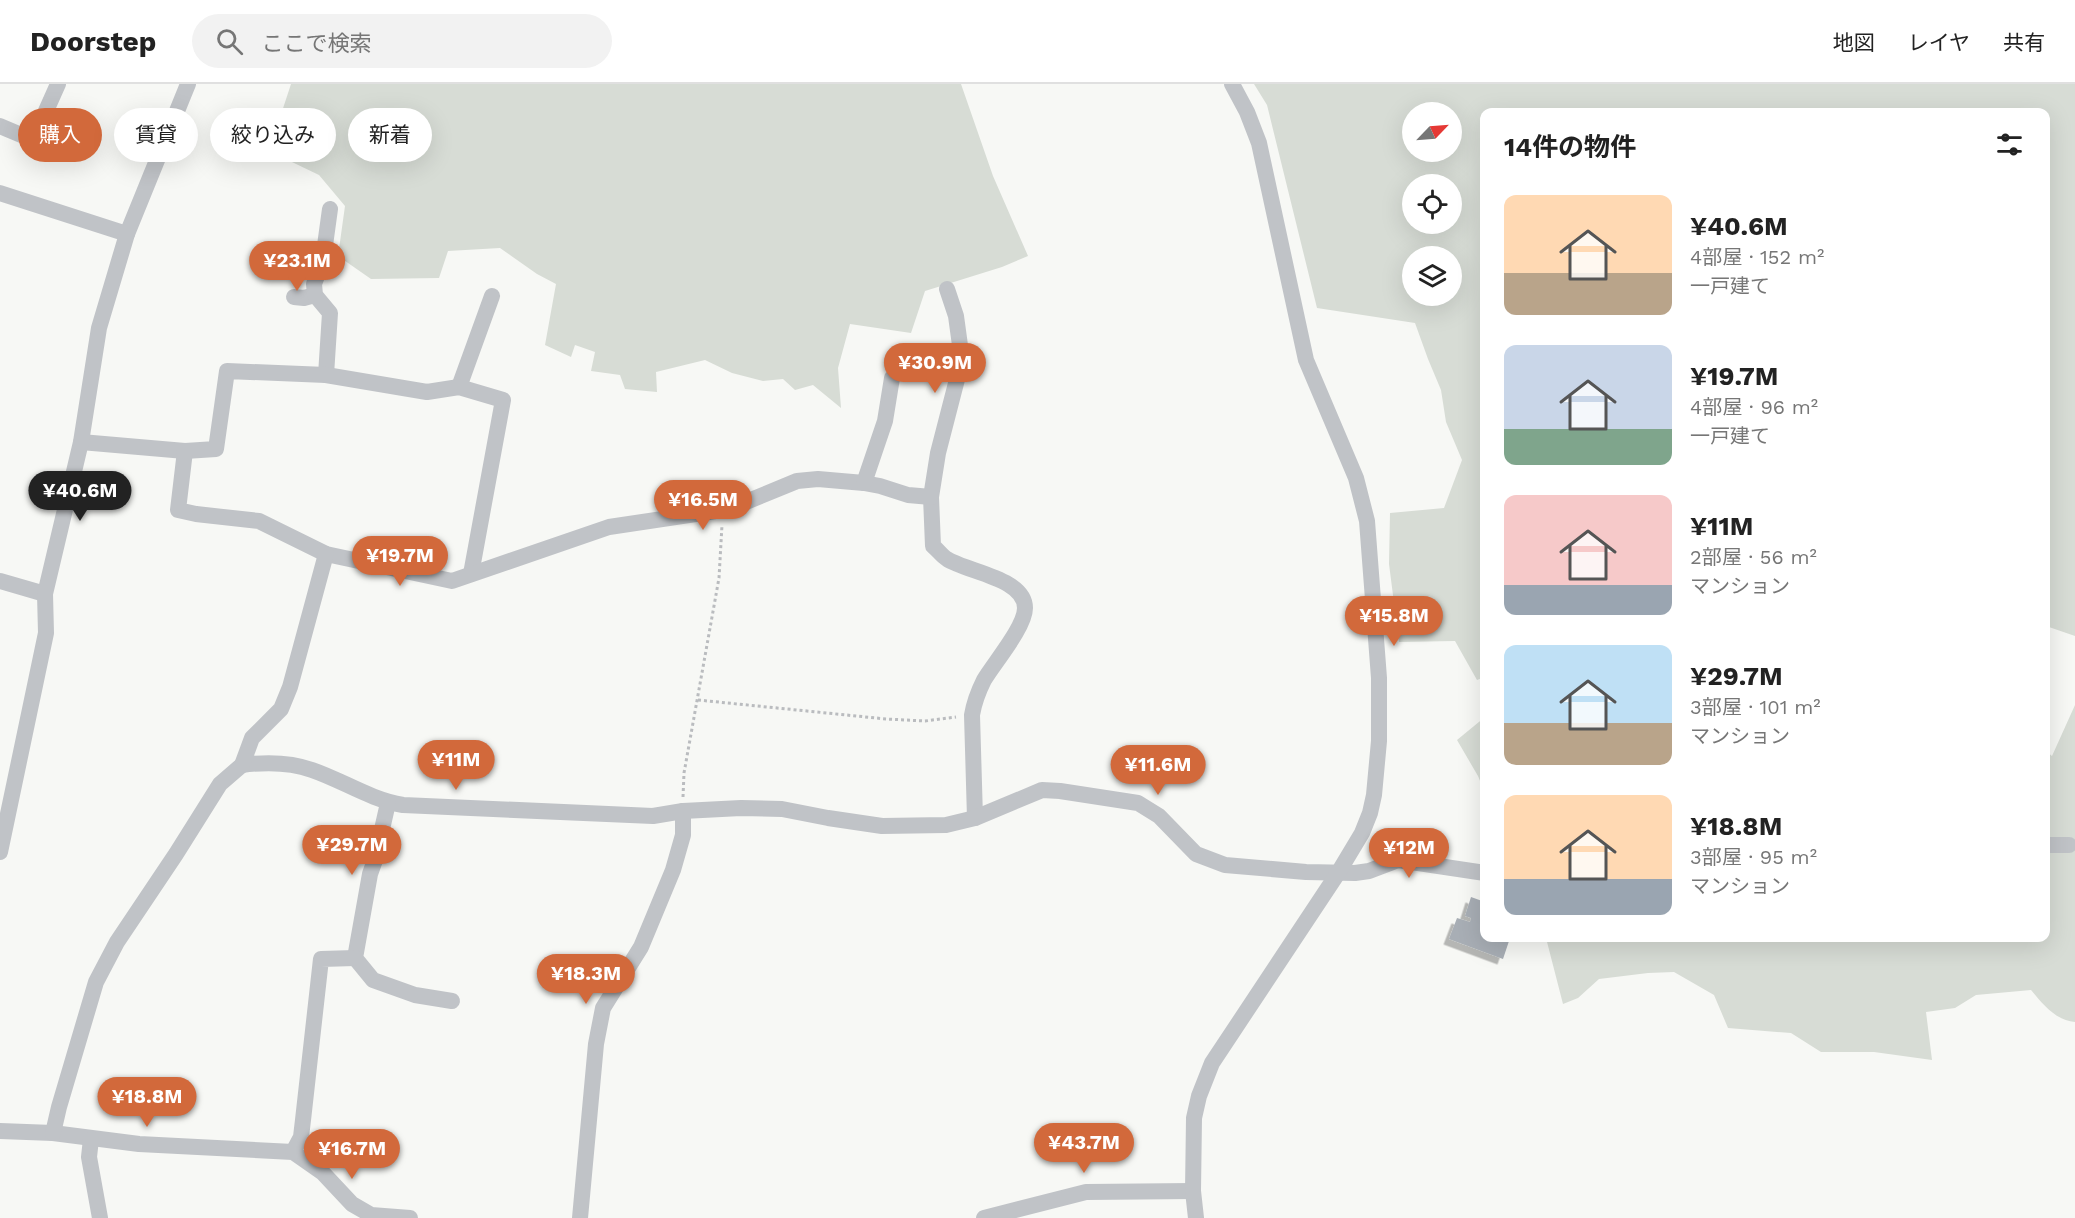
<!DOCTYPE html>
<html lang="ja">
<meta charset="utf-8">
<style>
body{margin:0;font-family:"Work Sans","Noto Sans JP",sans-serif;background:#f2f2f2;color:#222;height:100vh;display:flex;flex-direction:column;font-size:22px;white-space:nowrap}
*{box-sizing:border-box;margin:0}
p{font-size:20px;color:#767676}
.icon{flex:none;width:33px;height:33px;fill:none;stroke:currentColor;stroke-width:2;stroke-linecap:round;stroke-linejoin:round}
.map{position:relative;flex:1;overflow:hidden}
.drawer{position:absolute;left:1480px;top:24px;width:570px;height:834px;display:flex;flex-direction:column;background:#fff;border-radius:12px;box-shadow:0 6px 24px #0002}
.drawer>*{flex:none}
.guide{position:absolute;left:18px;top:24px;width:570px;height:54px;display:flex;gap:12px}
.needle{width:39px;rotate:65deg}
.fabs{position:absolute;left:1402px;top:18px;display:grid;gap:12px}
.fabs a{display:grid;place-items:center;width:60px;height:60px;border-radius:50%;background:#fff;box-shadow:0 6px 24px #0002;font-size:30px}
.price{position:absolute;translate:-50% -51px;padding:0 14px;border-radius:21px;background:#d2693b;color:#fff;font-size:20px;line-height:39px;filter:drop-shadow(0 2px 3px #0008)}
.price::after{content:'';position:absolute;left:50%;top:36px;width:18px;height:14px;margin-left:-9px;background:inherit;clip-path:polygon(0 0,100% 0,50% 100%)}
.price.current{background:#222;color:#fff}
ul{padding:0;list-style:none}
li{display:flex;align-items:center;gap:18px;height:150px;padding:0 24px}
li span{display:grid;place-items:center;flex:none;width:168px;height:120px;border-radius:12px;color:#555}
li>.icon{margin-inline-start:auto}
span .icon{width:72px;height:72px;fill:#fffc;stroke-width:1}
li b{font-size:26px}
h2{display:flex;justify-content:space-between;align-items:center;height:72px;padding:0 24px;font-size:26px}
.pill{padding:0 21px;border-radius:27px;background:#fff;box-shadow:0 6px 24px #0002;font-size:21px;line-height:54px}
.pill.current{background:#d2693b;color:#fff}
header{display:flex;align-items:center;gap:36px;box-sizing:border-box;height:84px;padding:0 30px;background:#fff;border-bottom:2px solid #e0e0e0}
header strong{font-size:28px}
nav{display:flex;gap:33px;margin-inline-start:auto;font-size:21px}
.search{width:420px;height:54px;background:#f2f2f2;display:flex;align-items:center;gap:15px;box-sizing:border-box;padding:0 21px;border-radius:33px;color:#767676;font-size:22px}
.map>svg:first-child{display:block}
.green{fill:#d7dcd5;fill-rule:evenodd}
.building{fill:#a8aeb5;filter:url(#shadow)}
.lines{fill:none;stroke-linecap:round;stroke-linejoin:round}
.path{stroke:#babcbf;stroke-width:3;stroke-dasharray:3 3;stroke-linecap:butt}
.minor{stroke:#c0c3c7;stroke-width:16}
</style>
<header>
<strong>Doorstep</strong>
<div class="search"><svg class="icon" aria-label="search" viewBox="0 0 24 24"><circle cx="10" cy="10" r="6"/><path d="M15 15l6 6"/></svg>ここで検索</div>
<nav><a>地図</a><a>レイヤ</a><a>共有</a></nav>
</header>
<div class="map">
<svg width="2075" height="1134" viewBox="0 0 2075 1134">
<defs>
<filter id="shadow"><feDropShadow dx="-5.5" dy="5.5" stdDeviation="0" flood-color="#0004"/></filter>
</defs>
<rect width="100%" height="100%" fill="#f7f8f5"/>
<!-- green -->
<g class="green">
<path d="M291,0H961L993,92L1028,172L1002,183L925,207L911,249L850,240L838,284L841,324L813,301L795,306L783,295L763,297L732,289L705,276L656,288L657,308L625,305L620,291L591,287L595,268L575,261L571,273L545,261L556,200L537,190L500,164L448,167L439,194L371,195L338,172L345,122L319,91L269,67Z"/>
<path d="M1254,0H2075V552L2046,542V28H1485V593L1477,596L1455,557L1399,558L1389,480L1390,429L1444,424L1462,376L1446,338L1441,306L1428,275L1415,239L1317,224L1267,21ZM1452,28V68H1413V28ZM1452,100V140H1413V100ZM1413,172H1452V212H1413Z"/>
<path d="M2075,621V938C2055,936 2043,920 2031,906L1976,911L1955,924L1926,928L1932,976L1874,968H1821L1791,949L1728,944L1714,911L1674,888L1648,889L1599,895L1578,914L1563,920L1546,854H2046V667L2052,672Z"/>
<path d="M1485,633V709L1478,692L1457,656Z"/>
</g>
<!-- building -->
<path class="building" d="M1471,813L1485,818V854H1510L1503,875L1449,855L1457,834L1470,838L1471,834L1465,832Z"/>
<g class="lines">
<!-- path -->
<g class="path">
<path d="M698,616L886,635L925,637L956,633"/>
<path d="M683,713L684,689L719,494L722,441"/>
</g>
<!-- minor -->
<g class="minor">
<path d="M0,42L33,56L58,0"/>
<path d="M0,109L127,150"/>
<path d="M947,205L956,232L962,276L938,369L931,413L933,462C938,466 942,472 947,475C967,488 1025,494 1025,524C1025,543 994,579 984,596C978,608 974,619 972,631L975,734"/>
<path d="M294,213L304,214L315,211"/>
<path d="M326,291L330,229L315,211L314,200L323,176L330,125"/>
<path d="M459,303L492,212"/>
<path d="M81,358L185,367L216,365L227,287L326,291L427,308L459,303L503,316L471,490"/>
<path d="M185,367L178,426L196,430L259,437L326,470L452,497L609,443L729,425L797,397L818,395L864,399L880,402L908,411L931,413"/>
<path d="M864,399L885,337L892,294"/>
<path d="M0,497L45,510"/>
<path d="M242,681C265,678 290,678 312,686C344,697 369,715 403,721L653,732L683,727L741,724L782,725L828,734L882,742L946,741L975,734L1042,706L1060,707L1138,719L1159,732L1196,770L1225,781L1306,788L1355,789L1369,787L1398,776L1485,789"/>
<path d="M388,719L375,776L370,790L355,874L373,896L415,911L452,917"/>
<path d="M2046,761H2069"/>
<path d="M0,768L46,549L45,510L81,358L99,244L127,150L188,0"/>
<path d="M0,1047L53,1049L139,1060L293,1068L323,1089L352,1120L371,1131L410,1134"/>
<path d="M53,1049L59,1023L96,898L117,858L176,770L220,700L242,681L252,654L281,625L290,603L326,470"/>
<path d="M91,1055L89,1073L100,1134"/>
<path d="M293,1068L301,1053L303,1036L321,875L355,874"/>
<path d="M580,1134L596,960L603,924L641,863L673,786L683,751V727"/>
<path d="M984,1134L1086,1108L1193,1107"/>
<path d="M1196,1134L1193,1107L1194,1034L1199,1012L1212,979L1338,789L1362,749L1370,729L1374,711L1379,657V594L1367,437L1356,394L1306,276L1259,59L1247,28L1232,0"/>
</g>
</g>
</svg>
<div class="fabs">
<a><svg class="needle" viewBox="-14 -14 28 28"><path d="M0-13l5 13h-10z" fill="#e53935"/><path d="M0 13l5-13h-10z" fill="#767676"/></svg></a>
<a><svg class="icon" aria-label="locate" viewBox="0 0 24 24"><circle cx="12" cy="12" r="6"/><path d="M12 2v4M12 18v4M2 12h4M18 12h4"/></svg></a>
<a><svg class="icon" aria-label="layers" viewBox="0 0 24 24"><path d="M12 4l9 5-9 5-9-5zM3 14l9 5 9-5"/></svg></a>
</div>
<b class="price" style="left:297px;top:208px">¥23.1M</b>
<b class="price" style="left:935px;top:310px">¥30.9M</b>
<b class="price current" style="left:80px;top:438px">¥40.6M</b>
<b class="price" style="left:703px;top:447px">¥16.5M</b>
<b class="price" style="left:400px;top:503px">¥19.7M</b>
<b class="price" style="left:1394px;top:563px">¥15.8M</b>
<b class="price" style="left:456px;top:707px">¥11M</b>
<b class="price" style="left:1158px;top:712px">¥11.6M</b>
<b class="price" style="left:352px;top:792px">¥29.7M</b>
<b class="price" style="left:1409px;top:795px">¥12M</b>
<b class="price" style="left:586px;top:921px">¥18.3M</b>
<b class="price" style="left:147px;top:1044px">¥18.8M</b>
<b class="price" style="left:1084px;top:1090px">¥43.7M</b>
<b class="price" style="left:352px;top:1096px">¥16.7M</b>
<div class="guide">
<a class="pill current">購入</a>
<a class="pill">賃貸</a>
<a class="pill">絞り込み</a>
<a class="pill">新着</a>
</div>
<section class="drawer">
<h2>14件の物件<svg class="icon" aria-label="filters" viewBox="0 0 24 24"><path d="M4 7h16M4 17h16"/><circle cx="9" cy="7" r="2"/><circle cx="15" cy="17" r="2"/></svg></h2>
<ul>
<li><span style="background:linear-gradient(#ffd9b3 65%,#b9a48a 0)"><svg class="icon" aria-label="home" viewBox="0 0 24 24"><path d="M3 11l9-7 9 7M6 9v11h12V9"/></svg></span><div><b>¥40.6M</b><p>4部屋 · 152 m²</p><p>一戸建て</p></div></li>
<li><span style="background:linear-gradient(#c9d6e8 70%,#7fa58c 0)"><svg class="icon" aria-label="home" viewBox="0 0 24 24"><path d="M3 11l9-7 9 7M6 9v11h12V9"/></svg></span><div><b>¥19.7M</b><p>4部屋 · 96 m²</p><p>一戸建て</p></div></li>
<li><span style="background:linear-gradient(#f6c9c9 75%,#9aa5b1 0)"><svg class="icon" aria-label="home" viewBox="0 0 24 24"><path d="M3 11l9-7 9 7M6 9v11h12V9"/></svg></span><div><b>¥11M</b><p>2部屋 · 56 m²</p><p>マンション</p></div></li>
<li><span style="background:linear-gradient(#bfe0f5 65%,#b9a48a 0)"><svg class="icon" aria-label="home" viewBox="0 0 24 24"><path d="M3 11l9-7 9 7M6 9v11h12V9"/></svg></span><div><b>¥29.7M</b><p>3部屋 · 101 m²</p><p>マンション</p></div></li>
<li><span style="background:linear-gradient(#ffd9b3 70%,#9aa5b1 0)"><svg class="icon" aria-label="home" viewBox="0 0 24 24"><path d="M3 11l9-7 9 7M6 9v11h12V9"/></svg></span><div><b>¥18.8M</b><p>3部屋 · 95 m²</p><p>マンション</p></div></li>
</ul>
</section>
</div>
